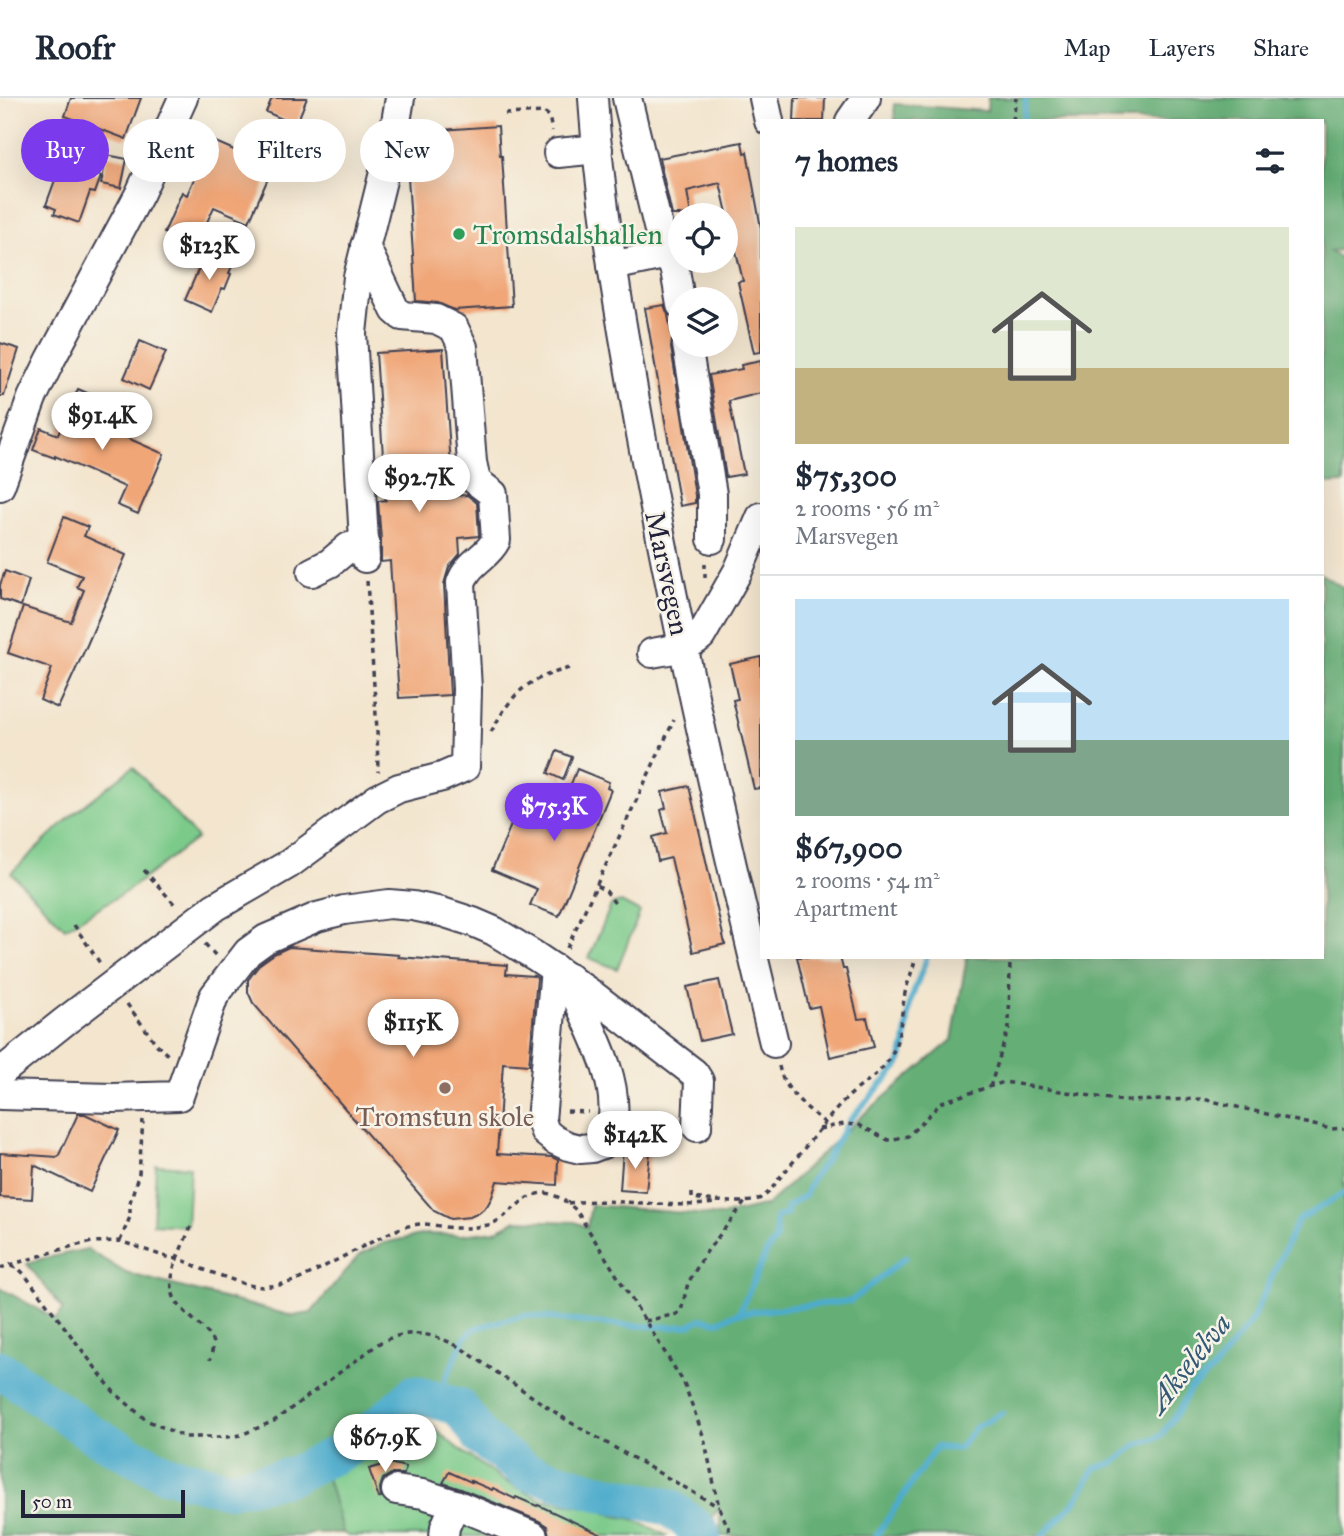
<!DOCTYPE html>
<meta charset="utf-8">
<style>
body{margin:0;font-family:"IM FELL Great Primer",serif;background:#f6f6f7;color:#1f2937;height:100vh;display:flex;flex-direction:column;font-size:26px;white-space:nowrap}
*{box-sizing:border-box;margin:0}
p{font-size:23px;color:#747a83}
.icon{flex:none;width:38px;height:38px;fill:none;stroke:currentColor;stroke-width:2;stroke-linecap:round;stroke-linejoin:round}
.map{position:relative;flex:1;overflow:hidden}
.side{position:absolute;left:760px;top:21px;width:564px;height:840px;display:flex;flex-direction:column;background:#fff;border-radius:0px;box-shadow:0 7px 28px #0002}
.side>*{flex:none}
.banner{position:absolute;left:21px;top:21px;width:634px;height:63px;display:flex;gap:14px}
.tools{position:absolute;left:668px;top:105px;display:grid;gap:14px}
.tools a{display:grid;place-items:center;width:70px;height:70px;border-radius:50%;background:#fff;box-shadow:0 7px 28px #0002;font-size:35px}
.scale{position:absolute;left:21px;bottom:18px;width:164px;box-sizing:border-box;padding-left:7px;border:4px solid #22223b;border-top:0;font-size:19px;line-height:24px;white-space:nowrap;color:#22223b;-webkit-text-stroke:5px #f7f3e8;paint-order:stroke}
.price{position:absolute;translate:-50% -60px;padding:0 16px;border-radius:24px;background:#fff;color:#222;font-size:23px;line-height:46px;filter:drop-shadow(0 2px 4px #0008)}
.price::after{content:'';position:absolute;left:50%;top:42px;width:21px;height:16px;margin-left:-10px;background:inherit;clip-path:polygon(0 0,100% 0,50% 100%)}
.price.selected{background:#7c3aed;color:#fff}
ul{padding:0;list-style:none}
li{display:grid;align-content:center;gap:14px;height:371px;padding:0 35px}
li+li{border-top:2px solid #e0e1e3}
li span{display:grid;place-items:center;height:217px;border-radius:0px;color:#555}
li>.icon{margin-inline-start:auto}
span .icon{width:126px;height:126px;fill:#fffc;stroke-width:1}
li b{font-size:30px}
h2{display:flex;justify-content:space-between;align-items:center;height:84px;padding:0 35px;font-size:30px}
.chip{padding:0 24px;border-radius:32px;background:#fff;box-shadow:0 7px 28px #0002;font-size:24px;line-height:63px}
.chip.selected{background:#7c3aed;color:#fff}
header{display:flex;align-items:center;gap:42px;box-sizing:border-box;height:98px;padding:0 35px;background:#fff;border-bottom:2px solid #e0e1e3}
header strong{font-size:33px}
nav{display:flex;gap:38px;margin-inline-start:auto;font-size:24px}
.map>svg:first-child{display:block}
.green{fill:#7cca8a;stroke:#4f7662;stroke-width:2}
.forest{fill:#65ae76;stroke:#446858;stroke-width:2}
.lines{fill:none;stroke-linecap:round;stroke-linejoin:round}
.stream{stroke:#4daccc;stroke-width:6}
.river{stroke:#4daccc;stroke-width:38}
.building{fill:#f0a677}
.minor-casing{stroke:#413f51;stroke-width:32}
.path{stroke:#413f51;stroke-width:3.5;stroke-dasharray:5 5;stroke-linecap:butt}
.minor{stroke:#fff;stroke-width:28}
.leisure-dot{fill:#2e9e5b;stroke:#f7f3e8;stroke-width:2.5}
.education-dot{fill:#8d6e63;stroke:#f7f3e8;stroke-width:2.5}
.labels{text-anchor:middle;stroke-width:5;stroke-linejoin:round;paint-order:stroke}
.leisure-label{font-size:28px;fill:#27864d;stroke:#f7f3e8;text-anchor:start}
.street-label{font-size:28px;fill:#22223b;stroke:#f7f3e8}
.education-label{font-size:28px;fill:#785e54;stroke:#f7f3e8}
.water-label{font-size:30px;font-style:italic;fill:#335975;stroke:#f7f3e8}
</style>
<header>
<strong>Roofr</strong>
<nav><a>Map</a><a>Layers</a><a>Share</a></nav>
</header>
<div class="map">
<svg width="1344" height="1438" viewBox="0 0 1344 1438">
<rect width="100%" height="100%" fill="#f7f3e8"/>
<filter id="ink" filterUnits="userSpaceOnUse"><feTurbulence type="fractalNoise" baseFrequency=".0143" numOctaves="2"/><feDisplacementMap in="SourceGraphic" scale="14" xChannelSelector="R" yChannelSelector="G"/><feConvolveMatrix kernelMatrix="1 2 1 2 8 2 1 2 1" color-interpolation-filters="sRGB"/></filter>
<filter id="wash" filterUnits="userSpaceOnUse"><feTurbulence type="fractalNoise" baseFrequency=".00686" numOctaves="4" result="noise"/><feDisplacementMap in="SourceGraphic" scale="28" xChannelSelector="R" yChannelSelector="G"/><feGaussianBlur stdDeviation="1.57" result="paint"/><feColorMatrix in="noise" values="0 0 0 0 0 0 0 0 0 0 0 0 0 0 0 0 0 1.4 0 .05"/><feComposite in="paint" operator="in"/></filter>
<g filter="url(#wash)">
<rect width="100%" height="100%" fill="#f3e5ce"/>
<!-- green -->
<g class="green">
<path d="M133,669L197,740L127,793L65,830L11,775L72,717Z"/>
<path d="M621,804L640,814L617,871L589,860L611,807Z"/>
<path d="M156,1067L190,1069L187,1128L153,1126Z"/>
<path d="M421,1319L455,1348L504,1383L540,1401L597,1411L615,1418L633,1421L668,1438H349L343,1435L324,1370Z"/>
</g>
<!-- forest -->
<g class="forest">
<path d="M988,0H1344V152L1329,153L1344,162V385L1321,386V23H895L894,6L987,13Z"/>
<path d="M1321,476L1344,490V1438H721L719,1410L703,1433L670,1408L528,1371L483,1340L459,1307L413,1292L379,1323L345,1348L289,1373L231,1387L168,1371L96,1334L3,1269L0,1265V1190L56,1221L63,1211L27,1166L41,1161L87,1151L126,1175L293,1218L311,1215L359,1157L384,1145L425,1136L461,1137L495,1133L516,1122L575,1124L587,1129L591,1107L720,1118L767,1107L863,1017L952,942L967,859H1321Z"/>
<path d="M0,1286L137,1369L228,1395L324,1370L343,1435H315L304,1438H0Z"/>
</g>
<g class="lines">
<!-- stream -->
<g class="stream">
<path d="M1024,23L1026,0"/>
<path d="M849,1023L899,967L905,947L910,904L927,859"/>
<path d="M739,1215L766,1155L776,1141V1119L787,1116V1109L805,1097L812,1081L825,1063L846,1028"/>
<path d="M436,1302L465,1239L476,1230L526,1217L592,1225L641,1228L674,1229L689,1227L702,1221L719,1224L730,1218L739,1215L851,1203L906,1159"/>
<path d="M876,1438L936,1349L958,1351L976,1329L1002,1315"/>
<path d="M1042,1438L1075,1404L1095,1370L1114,1365L1136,1347L1161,1338L1179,1312L1190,1291L1213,1272L1252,1222L1298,1122L1344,1095"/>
</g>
<!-- river -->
<path class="river" d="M0,1271L92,1336L165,1375L229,1391L291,1378L345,1352L381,1325L414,1296L459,1309L482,1341L527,1374L594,1393L669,1409L700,1433L702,1438"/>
</g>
<g id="blocks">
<!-- building -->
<g class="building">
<path d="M71,0H141L126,41L65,18Z"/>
<path d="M272,0H307L296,27L266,14Z"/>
<path d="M795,0H825L824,23H794Z"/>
<path d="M498,28L500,58H502L512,208L454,212L438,205L416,203L407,64L428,62L426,33Z"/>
<path d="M211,42L273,69L249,124L214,109L195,150L164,135L182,94L187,97Z"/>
<path d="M742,44L744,55L747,54L761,130V254L754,255L738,184L743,183L720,85L687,93L691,117H672L659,60Z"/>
<path d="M107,57L127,61L121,90L101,86Z"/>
<path d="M62,63L101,78L95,95L90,94L79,125L54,116L56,111L46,107Z"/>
<path d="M206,154L233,166L229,175L231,176L225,191L222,190L212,214L185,202Z"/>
<path d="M664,207L668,217L672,240L671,250L695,397V405L680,408L645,210Z"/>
<path d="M140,243L166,254L149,292L124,280Z"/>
<path d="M0,245L19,251L4,298H0Z"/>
<path d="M443,251L453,398L467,397L477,405L479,438L459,440L460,456L449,469L446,479L444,486L450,597L399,600L390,463L381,464V442L378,403L386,402L376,255Z"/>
<path d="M761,263V295L729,303L744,376L726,379L709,277L742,271L741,267Z"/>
<path d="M78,291L101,301L91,324L164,356L138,416L117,407L125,389L55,358V360L33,352L41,330L58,337Z"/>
<path d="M64,419L88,429L84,438L126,457L87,547L58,610L40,602L52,570L8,555L23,509L71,524L84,492L77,489L82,478L47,464Z"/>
<path d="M5,473L29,482L21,508L0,501V487Z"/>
<path d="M761,559V690L754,691L733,602L738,601L730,566Z"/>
<path d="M557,653L572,659L563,682L548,675Z"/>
<path d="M577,671L609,684L607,690L611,692L559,818L530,807L537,791L492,772L519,708L556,723Z"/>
<path d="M689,688L725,846L693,854L671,760L658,763L653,739L667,735L661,712L666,710L662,694Z"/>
<path d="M289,849L399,857L398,859L507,867L506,876L534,878L537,880L529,967L503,965L497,1056L552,1059L558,1062L557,1087L497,1083L492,1099L487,1108L479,1115L470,1119L450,1121L434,1113L253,905L248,894V882L260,866L274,856Z"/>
<path d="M797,859H840L843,871H846L858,921L867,920L874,949L830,959L819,908L809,910Z"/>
<path d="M719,882L732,936L700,943L687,889Z"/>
<path d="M78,1016H85L119,1032L90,1094L34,1067L32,1101L0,1099V1055L58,1059Z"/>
<path d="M623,1051L650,1054L646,1094L620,1092Z"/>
<path d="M389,1365L406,1369L404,1376H391L383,1381L380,1390L381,1399L379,1400L369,1371Z"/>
<path d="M449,1374L471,1384V1383L492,1392L493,1390L515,1401L516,1399L537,1408L538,1407L604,1438H549L547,1428L539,1423L461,1391L443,1385Z"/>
</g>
</g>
</g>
<g filter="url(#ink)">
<use href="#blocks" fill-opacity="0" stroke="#413f51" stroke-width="2"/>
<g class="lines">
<!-- minor casing -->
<g class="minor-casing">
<g id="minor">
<path d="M593,0C600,110 620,217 639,325C677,533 724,739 774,945"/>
<path d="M627,0L661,141L675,172L681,207"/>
<path d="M764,0L769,23"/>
<path d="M850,23L866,0"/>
<path d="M558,55L598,51"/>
<path d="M612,168L668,156"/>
<path d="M687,247L712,396V441"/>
<path d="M0,388L32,300L51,261L140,95L183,0"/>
<path d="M365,460L352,235L358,179L395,30L400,0"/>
<path d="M312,474L330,465L349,449L365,445"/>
<path d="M652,555C669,552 688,550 701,538L738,473L761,419"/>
<path d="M555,871L541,1022L545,1034L555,1042L568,1048L580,1051L592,1050L605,1045C608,1037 612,1027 613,1019C618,973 584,922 569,880"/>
<path d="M0,975L64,924L215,809L289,766L377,701L399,690L442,679L465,669L467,591L461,485C468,464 487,460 496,442L493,396L476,383L472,364L463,249L454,230L436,221L402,218L395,212L365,148"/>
<path d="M0,997L113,1000L179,998L214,898L248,854L266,841L317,819L344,812L389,806L413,808L442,814L473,824L494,833L535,858L590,895L694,975L699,983L697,1029"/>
<path d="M396,1392L423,1396L455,1406"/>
<path d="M444,1438L445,1429L455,1406L533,1438"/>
</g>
</g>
<!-- path -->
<g class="path">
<path d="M505,16L544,14L549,18L552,33"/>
<path d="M1013,23L1016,0"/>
<path d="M705,465V481"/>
<path d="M367,483L377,632L378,674"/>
<path d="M491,634C515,591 526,582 573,569"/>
<path d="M144,772L177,809"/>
<path d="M597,788L606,793L616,807"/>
<path d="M74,827L100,865"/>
<path d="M205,846L216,858"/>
<path d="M567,850L674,622"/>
<path d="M127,906L157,947L168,957"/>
<path d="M779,968C784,993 806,1009 825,1025"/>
<path d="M990,989L1009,929L1010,859"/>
<path d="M567,1013L588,1014"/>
<path d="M637,1017L675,1020"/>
<path d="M819,1031L844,1026L859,1027L888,1042L908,1038L942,1004L1004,984L1123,1003L1203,1001L1331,1031L1344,1030"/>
<path d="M692,1095V1100C710,1102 745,1108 761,1100C771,1095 776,1083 783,1076C804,1052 822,1026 845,1002C859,987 881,977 891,958C901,939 901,916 905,895C908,883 913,871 916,859"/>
<path d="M568,1105C617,1099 667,1111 716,1105"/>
<path d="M191,1129C183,1148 167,1174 173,1196C178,1215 212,1231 213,1246C213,1251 211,1257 210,1262"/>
<path d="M120,1143L130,1119V1104L139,1075L143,1022"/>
<path d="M11,1168L19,1171L25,1177L113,1293L146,1322L185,1339H227L241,1337L274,1323L381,1244C410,1230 434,1235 461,1250L568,1323L719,1409"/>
<path d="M0,1170L73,1148L92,1144L120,1143L163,1158L185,1163L202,1171L247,1187L263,1189L279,1187L298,1182L387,1136C398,1131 411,1126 423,1126C431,1126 438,1128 445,1129C459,1131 474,1130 488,1127C509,1121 520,1097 543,1095C555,1095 567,1104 576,1112L684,1285L704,1340L719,1409L732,1438"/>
<path d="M645,1223L677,1216L681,1213L688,1185L705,1156L745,1104"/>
</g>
<!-- minor -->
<use href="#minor" class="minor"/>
</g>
</g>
<!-- markers -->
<circle class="leisure-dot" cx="459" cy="136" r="7"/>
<circle class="education-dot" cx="445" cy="990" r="7"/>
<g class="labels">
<!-- leisure labels -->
<g class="leisure-label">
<text x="473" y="146">Tromsdalshallen</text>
</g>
<!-- street labels -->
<g class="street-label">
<text transform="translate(668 475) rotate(78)" y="10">Marsvegen</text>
</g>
<!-- education labels -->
<g class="education-label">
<text x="445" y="1028">Tromstun skole</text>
</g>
<!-- water labels -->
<g class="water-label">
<text transform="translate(1189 1265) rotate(-52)" y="10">Akselelva</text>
</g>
</g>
</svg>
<div class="tools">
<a><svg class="icon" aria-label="locate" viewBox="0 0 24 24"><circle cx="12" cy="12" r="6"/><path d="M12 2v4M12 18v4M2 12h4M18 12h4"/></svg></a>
<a><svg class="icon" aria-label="layers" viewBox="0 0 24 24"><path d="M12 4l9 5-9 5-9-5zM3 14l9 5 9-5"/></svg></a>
</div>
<div class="scale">50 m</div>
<b class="price" style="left:209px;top:184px">$123K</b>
<b class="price" style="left:102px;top:354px">$91.4K</b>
<b class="price" style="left:419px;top:416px">$92.7K</b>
<b class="price selected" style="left:554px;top:745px">$75.3K</b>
<b class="price" style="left:413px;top:961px">$115K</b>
<b class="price" style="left:635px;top:1073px">$142K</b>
<b class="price" style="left:385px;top:1376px">$67.9K</b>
<div class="banner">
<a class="chip selected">Buy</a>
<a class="chip">Rent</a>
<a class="chip">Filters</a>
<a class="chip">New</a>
</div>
<section class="side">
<h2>7 homes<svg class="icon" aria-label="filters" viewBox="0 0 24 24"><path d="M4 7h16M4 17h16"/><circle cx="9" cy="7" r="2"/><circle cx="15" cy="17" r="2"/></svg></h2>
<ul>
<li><span style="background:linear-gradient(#dfe7d0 65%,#c2b280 0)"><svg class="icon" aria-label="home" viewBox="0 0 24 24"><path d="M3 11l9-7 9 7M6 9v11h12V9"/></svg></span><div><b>$75,300</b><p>2 rooms · 56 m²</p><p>Marsvegen</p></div></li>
<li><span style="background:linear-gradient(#bfe0f5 65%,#7fa58c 0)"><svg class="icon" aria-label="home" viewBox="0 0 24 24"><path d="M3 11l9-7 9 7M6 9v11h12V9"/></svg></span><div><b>$67,900</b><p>2 rooms · 54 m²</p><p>Apartment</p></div></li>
</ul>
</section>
</div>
